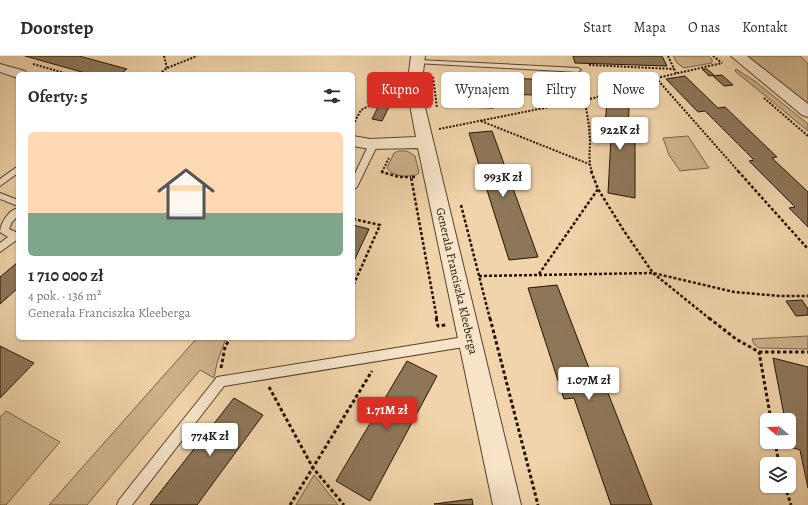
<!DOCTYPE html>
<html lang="pl">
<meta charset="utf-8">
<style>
body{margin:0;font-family:Alegreya,serif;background:#f2f2f3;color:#2b2b33;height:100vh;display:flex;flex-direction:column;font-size:15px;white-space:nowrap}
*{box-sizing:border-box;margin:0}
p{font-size:13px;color:#7c7c81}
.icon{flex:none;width:22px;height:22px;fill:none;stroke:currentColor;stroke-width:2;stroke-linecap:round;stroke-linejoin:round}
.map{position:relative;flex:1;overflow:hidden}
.details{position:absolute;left:16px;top:16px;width:339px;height:268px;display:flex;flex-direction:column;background:#fff;border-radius:6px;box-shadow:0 1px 3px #0004}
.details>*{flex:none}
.banner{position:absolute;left:367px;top:16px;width:380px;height:36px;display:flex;gap:8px}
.needle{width:26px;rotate:289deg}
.controls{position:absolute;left:760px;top:357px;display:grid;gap:8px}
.controls a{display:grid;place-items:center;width:36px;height:36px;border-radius:6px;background:#fff;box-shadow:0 1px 3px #0004;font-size:20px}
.price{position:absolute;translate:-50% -34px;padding:0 9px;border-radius:4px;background:#fff;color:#222;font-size:13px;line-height:26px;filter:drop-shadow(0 1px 2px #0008)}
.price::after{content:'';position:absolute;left:50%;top:24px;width:12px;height:9px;margin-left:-6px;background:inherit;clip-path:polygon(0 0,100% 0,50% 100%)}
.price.active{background:#d93025;color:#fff}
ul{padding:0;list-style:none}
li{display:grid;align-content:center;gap:8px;height:212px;padding:0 12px}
li span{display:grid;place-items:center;height:124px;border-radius:6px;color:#555}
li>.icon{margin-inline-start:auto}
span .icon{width:72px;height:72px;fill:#fffc;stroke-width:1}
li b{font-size:17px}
h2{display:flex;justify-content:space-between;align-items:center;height:48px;padding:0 12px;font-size:17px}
.pill{padding:0 14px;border-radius:6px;background:#fff;box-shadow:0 1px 3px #0004;font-size:14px;line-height:36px}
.pill.active{background:#d93025;color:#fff}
header{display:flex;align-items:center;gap:24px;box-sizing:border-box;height:56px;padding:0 20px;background:#fff;border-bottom:1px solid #e1e1e2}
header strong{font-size:19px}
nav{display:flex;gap:22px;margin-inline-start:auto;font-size:14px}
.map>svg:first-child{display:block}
.green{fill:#ceb38e;stroke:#786347}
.building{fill:#8e7759;stroke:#221300}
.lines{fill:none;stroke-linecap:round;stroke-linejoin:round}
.service-casing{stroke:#56432b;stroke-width:2}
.minor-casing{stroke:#56432b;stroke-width:2}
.tertiary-casing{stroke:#56432b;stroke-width:2}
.path-far2{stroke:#221300;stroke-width:2;stroke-dasharray:2 1.5;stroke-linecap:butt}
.path-far1{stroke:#221300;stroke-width:2.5;stroke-dasharray:3 2;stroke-linecap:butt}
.path{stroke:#221300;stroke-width:3;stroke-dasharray:3.5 2.5;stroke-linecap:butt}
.service{fill:#f6e3c8;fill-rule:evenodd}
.minor{fill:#f6e3c8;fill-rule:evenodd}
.tertiary{fill:#f6e3c8;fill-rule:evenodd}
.labels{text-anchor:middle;stroke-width:3.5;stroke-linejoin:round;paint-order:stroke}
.street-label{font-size:12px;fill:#221300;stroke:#f6e3c8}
</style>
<header>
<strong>Doorstep</strong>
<nav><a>Start</a><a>Mapa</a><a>O nas</a><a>Kontakt</a></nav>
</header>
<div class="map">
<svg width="808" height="449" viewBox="0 0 808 449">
<rect width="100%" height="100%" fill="#f1d4ab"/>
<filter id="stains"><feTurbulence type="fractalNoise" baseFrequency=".005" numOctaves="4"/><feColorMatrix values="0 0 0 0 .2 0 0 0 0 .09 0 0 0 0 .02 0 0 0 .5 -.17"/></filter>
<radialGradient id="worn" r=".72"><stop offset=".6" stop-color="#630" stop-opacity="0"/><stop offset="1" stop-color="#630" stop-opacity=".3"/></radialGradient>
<!-- green -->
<g class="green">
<path d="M673,0H708L712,3V7L684,12L677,7Z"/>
<path d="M745,0H800L808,8V50Z"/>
<path d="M736,13L756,26L808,68V75L735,15Z"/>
<path d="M688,80L709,112L680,115L669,99L663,82Z"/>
<path d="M398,95H407L415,100L419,116L418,118C409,122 393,121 387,112L394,97Z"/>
<path d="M808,280V293L759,292L754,288L752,283Z"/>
<path d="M197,282H226L217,307L214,322L200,314L87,449H49Z"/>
<path d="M6,355L60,386L6,449H0V361Z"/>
<path d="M314,419L338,449H296Z"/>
</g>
<!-- building -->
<g class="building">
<path d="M25,0H79L127,13L120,18H89Z"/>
<path d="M573,0H662L667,10L575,7Z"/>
<path d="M702,13H707L714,19L709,20Z"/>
<path d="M722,19L733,29L724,30L713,20Z"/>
<path d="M685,20L718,52L725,51L777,101L772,102L808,136V171L789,152L795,151L749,105L754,104L705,55L698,56L666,23Z"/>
<path d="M483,21L577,25L581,41L484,37Z"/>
<path d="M458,25H483L484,37H492L494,52L459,51Z"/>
<path d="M613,37L620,42L612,45L606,40Z"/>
<path d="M607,45L629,49L628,85L635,86V142L608,137L611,82L604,81Z"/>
<path d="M380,47L390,49L382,65L372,63Z"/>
<path d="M492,75L538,201L509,204L469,77Z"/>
<path d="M353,169L369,173L353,207Z"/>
<path d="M18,206V232L0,248V221Z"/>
<path d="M557,229L597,333L606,332L652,449H611L574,342L564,343L528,232Z"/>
<path d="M802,244L808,253V259L796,260L786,245Z"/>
<path d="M0,290L34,307L0,342Z"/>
<path d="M773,302L808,311V432L800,394L790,391L789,364H785Z"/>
<path d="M407,305L437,320L370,445L336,425Z"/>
<path d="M234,342L263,359L197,449H150Z"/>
<path d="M472,443L473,449L434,448Z"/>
</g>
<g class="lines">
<!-- service casing -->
<g class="service-casing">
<g id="service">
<path d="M418,4L578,12L581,14L578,16L416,7L415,6Z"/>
<path d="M373,85L377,88L375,94L357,131L353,134V122L369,88Z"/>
<path d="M18,110V117L0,130V123Z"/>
<path d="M0,137L18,144V150L0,143Z"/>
<path d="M18,152V160L12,166L9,173L18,177V183L0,196V187L8,181L0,176C1,166 8,155 18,152Z"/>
<path d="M470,280L474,282L475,285L474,288L470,290L224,330L132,449H117L119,444L217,321Z"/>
</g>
</g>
<!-- minor casing -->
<g class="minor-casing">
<g id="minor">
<path d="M411,0H425L421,33L424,47L521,449H493L418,92L370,93L353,90V80L370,83L416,81L407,33Z"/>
<path d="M0,8L25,15L27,18H18V22L0,16Z"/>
</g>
</g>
<!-- tertiary casing -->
<g class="tertiary-casing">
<path id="tertiary" d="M731,0H747L808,48V61L802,59Z"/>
</g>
<!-- path-far2 -->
<g class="path-far2">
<path d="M164,0L167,12"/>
<path d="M668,0L676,17"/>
<path d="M713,0L722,7"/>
<path d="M33,8L68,18"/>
<path d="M589,9L674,13"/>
<path d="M159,18L167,12L197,0"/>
<path d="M433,21L437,52"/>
<path d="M656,22L739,116"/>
<path d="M579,25C585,44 589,64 590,84C590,95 588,105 592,116"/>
<path d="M764,42L808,80"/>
<path d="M481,65L589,108"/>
<path d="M353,69L361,54L398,35"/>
<path d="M439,73L594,42L648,24L722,7"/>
<path d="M382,116L389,102"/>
</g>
<!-- path-far1 -->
<g class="path-far1">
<path d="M383,115L382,116L399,121H411"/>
<path d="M591,115L598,133L624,175L653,217L710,263"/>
<path d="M738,115L808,193"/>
<path d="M415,121H411L437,263"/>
<path d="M461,149L490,263"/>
<path d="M353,163L380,169L353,230"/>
<path d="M539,218L598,133"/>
<path d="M479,220L653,217L734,236L780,240H808"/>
</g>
<!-- path -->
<g class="path">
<path d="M436,262L438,270L446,269"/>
<path d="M490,262L538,449"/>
<path d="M709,262L736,283L759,296L771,364"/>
<path d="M759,296H808"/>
<path d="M221,312L225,291L230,282"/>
<path d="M269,331L313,412L344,449"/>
<path d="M775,386L779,408"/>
<path d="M785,430L791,449"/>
<path d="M290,449L372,315"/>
</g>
<!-- service -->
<use href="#service" class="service"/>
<!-- minor -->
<use href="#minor" class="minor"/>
<!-- tertiary -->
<use href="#tertiary" class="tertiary"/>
</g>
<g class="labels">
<!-- street labels -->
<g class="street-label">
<text transform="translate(457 225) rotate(77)" y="4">Generała Franciszka Kleeberga</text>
</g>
</g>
<rect width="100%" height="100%" filter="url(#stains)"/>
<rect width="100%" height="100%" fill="url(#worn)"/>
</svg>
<div class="controls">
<a><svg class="needle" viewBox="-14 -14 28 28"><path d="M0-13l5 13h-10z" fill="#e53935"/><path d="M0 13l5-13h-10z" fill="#7c7c81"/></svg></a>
<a><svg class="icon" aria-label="layers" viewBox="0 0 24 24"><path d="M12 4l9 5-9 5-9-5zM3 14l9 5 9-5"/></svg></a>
</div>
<b class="price" style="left:620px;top:95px">922K zł</b>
<b class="price" style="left:503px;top:142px">993K zł</b>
<b class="price" style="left:589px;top:345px">1.07M zł</b>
<b class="price active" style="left:387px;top:375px">1.71M zł</b>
<b class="price" style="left:210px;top:401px">774K zł</b>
<div class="banner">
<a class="pill active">Kupno</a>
<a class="pill">Wynajem</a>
<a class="pill">Filtry</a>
<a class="pill">Nowe</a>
</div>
<section class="details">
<h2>Oferty: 5<svg class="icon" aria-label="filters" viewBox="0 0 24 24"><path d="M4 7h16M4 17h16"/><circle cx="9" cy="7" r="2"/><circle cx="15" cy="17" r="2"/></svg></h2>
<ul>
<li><span style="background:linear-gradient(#ffd9b3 65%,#7fa58c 0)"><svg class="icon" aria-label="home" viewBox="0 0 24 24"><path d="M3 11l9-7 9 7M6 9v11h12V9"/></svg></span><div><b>1 710 000 zł</b><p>4 pok. · 136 m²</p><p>Generała Franciszka Kleeberga</p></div></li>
</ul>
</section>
</div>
